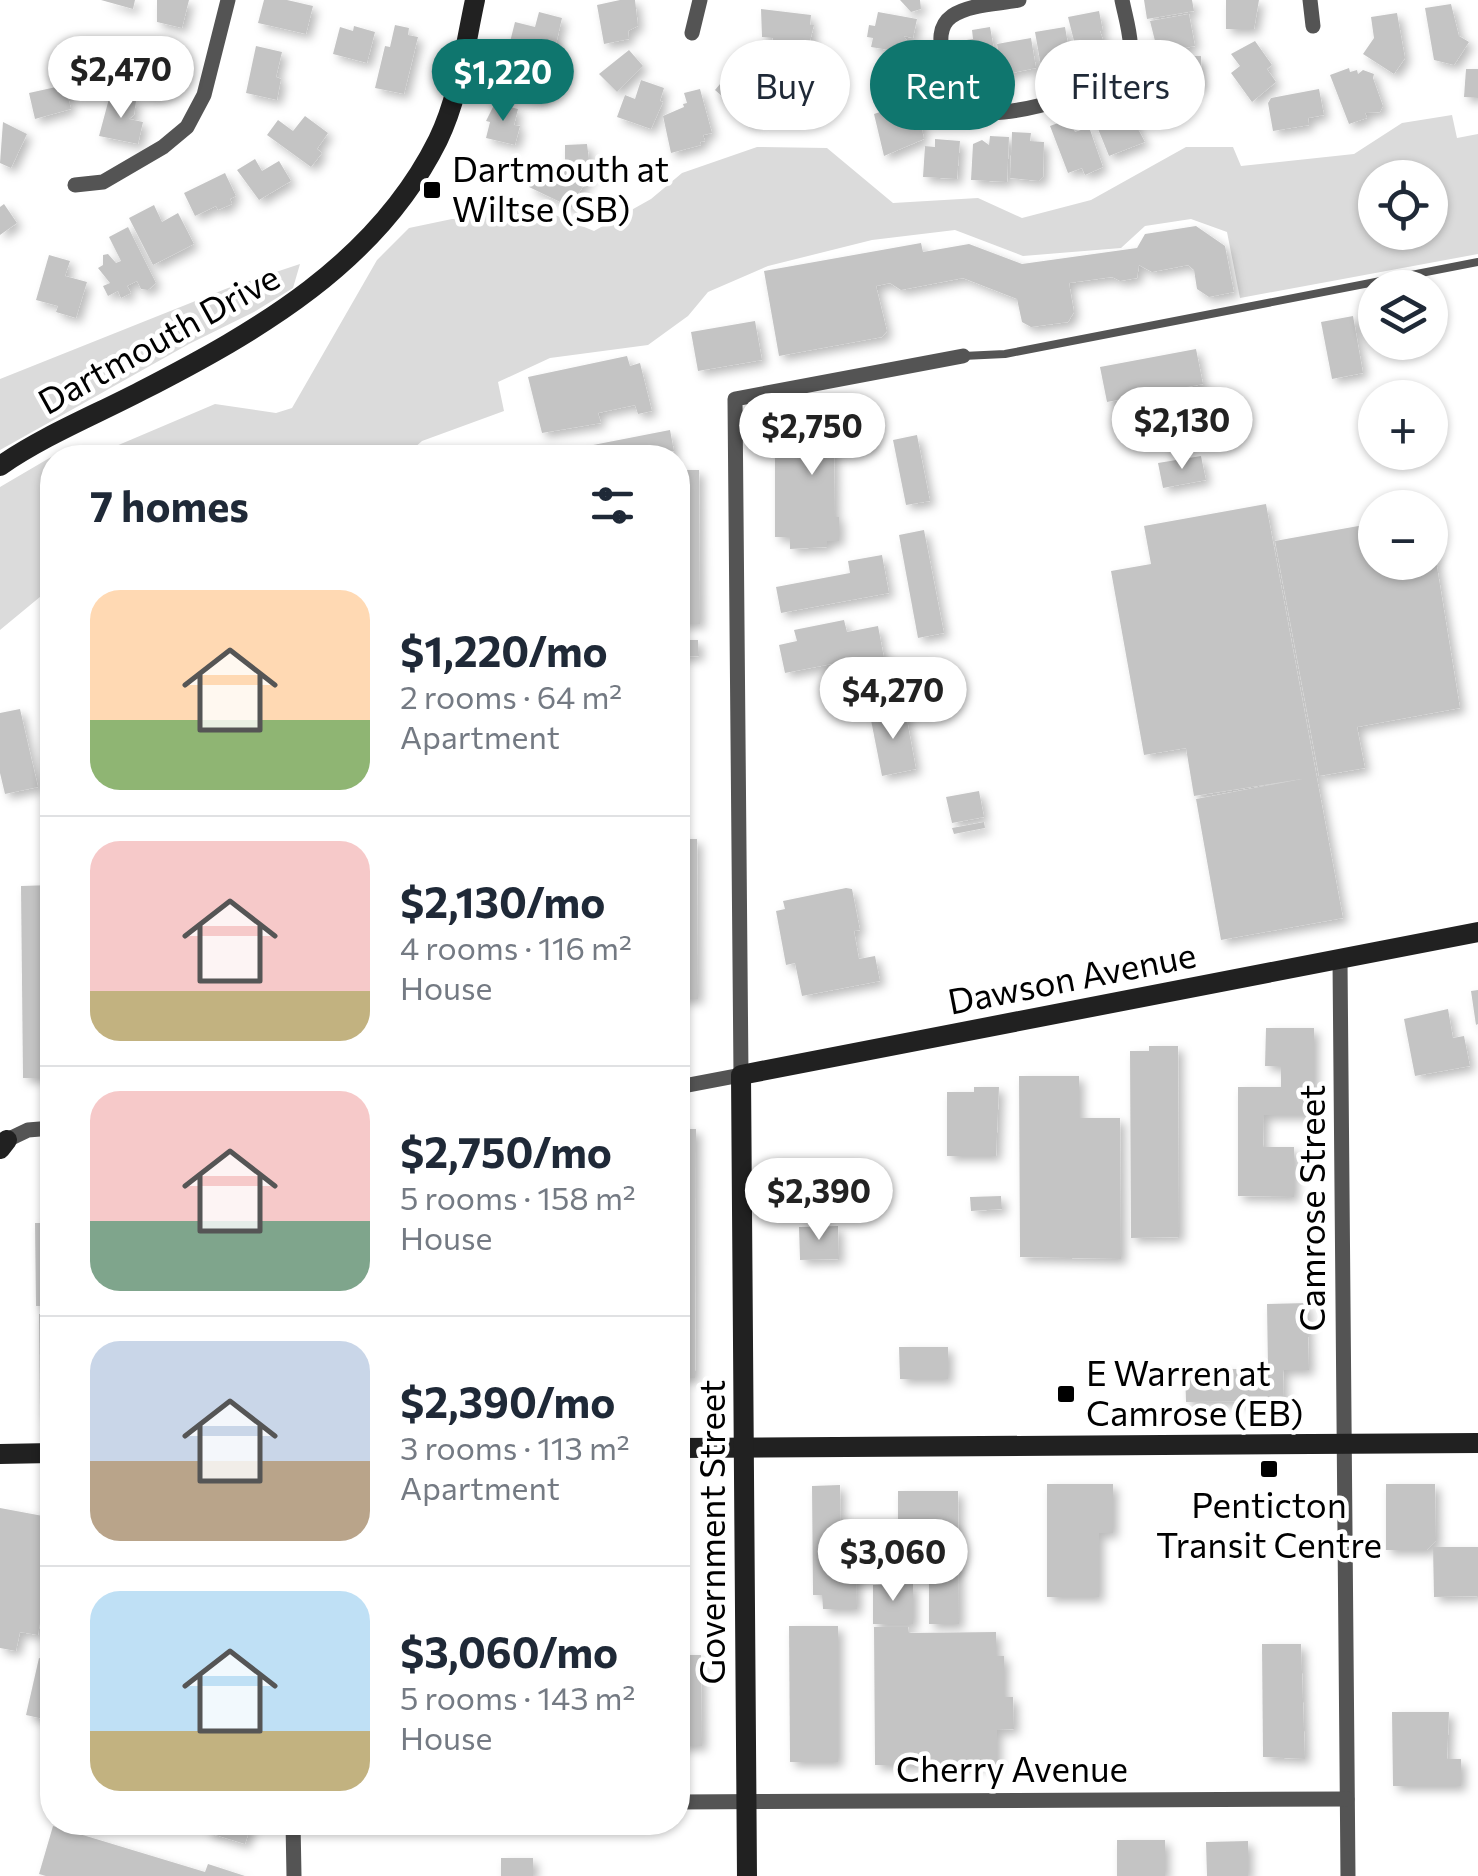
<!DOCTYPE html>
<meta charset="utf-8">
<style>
body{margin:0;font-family:Commissioner,sans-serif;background:#f6f6f7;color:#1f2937;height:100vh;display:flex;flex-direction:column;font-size:38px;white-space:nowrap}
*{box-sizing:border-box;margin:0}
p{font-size:32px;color:#747a83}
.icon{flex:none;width:55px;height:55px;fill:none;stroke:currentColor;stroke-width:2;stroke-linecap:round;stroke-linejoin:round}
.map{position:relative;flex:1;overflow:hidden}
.details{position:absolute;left:40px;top:445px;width:650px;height:1390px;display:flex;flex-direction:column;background:#fff;border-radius:40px;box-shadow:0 2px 8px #0004}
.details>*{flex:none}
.hud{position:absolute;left:720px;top:40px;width:608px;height:90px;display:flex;gap:20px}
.buttons{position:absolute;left:1358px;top:160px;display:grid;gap:20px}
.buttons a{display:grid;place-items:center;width:90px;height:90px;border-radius:50%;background:#fff;box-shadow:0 2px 8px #0004;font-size:50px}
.price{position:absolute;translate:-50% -85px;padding:0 22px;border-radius:35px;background:#fff;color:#222;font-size:32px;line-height:65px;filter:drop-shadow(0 2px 5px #0008)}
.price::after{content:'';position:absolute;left:50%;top:60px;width:30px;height:22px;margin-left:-15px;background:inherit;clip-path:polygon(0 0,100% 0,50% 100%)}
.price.active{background:#0f766e;color:#fff}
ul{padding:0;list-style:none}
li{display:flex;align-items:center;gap:30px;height:250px;padding:0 50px}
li+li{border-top:2px solid #e0e1e3}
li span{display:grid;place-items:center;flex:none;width:280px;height:200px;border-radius:30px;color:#555}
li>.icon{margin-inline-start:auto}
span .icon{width:120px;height:120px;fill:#fffc;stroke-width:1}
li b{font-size:42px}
h2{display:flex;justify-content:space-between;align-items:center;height:120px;padding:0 50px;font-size:42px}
.chip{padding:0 35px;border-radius:45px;background:#fff;box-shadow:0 2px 8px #0004;font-size:35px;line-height:90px}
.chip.active{background:#0f766e;color:#fff}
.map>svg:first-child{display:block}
.green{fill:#dbdbdb;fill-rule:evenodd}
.building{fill:#c4c4c4;filter:url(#shadow)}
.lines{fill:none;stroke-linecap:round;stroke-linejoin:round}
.lane{stroke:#545454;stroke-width:8}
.street{stroke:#545454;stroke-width:15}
.secondary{stroke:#212121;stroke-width:20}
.poi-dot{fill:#000;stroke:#fff;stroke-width:4}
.labels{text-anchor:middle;stroke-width:9;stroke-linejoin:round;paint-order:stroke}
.poi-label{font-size:35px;fill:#000;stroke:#fff;text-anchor:start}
.street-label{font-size:35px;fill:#000;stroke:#fff}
</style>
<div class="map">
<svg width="1478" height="1876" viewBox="0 0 1478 1876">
<defs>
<filter id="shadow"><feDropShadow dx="5" dy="5" stdDeviation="5" flood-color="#0004"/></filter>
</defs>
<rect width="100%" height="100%" fill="#fff"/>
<!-- green -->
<g class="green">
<path d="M1452,115L1457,138L1478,134V254L1240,298L1227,232L1191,219L1145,226L1121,248L1023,256L955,230L872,240L768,266L708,292L688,316L648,345L550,358L498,382L504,411L422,441L404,457L52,458V587L0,630V487L58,453L102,452L215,404L276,413L292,408L377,260L409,228L452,219H472L506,195L594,231L651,199L682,173L757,147L827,148L893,203L978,198L1022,218L1091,200L1186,147H1233L1241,166L1354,154L1402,123ZM1375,178H1430V232H1375Z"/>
<path d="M300,264L293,288L254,312L189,344L0,450V379L228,288Z"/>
</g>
<!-- building -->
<g class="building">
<path d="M101,0H135L133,9Z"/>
<path d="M157,0H189L182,28L157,22Z"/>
<path d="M264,0H287L313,6L306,34L258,23Z"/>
<path d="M620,0H635L638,26L628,31L629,39L604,44L597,5Z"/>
<path d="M900,0H920L921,9L911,12Z"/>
<path d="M1144,0H1192L1194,11L1147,19Z"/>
<path d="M1226,0H1259L1254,29H1226Z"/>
<path d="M1451,4L1459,36L1469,42L1454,65L1434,60L1425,8Z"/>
<path d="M761,9L811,15L810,25H814L808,49L772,45L773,38L762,37Z"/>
<path d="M1099,11L1103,31H1100L1107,52L1095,54L1096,62L1080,65L1068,17Z"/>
<path d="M539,12L562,18L554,53L510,42L515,22L535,27Z"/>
<path d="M878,12L917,19L913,38L904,36L907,41L901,52L871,47L873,38L867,37L869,25L875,26Z"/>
<path d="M1397,13L1405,58L1394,74L1363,54L1374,38L1371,17Z"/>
<path d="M1189,14L1195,46L1158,53L1150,21Z"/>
<path d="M395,25L409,28L408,35L418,37L404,94L375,88L385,46L390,47Z"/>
<path d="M354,26L375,32L367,63L333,54L340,27L353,31Z"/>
<path d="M990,27L1000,82L968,88L960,41L973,39L972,30Z"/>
<path d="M1065,27L1072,66L1055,68L1057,75L1043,78L1035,32Z"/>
<path d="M1031,38L1036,68L1002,75L997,44Z"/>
<path d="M1255,41L1272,65L1267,69L1276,82L1252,102L1231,73L1240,66L1231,54Z"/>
<path d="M256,46L282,52L276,77L281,79L277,100L246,93Z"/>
<path d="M629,50L643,66L617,92L599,74Z"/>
<path d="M138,52L167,60L158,94L121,84L129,57L137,59Z"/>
<path d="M510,52L553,63L542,100L497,88Z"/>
<path d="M749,54L763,67L773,58L785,68L788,65L801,78L777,102L739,66Z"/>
<path d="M1165,56H1201L1202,87L1156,88L1155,67H1165Z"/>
<path d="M908,58L917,98L887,100L884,60Z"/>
<path d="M1349,68L1350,72L1357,70L1358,74L1363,70L1374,74L1373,78L1383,106L1380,112L1365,113L1367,118L1349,124L1330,75Z"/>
<path d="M1466,69H1478V98L1464,97Z"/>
<path d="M725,78L735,87L742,78L768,102L752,123L715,90Z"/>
<path d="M641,80L664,88L660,101L663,102L651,129L617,117L625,95L635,99Z"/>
<path d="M65,85L71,109L35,119L29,93Z"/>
<path d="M700,89L712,133L703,135L705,141L700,142L701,145L671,153L663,116L684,107L683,104L687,103L684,93Z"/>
<path d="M1319,89L1324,115L1308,118L1309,125L1273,131L1268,103L1271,98Z"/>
<path d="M110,95L136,101L134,115L129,119L143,122L138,144L99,136Z"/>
<path d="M916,100L924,139L884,156L874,114Z"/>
<path d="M495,103L518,109L514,125L520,126L515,145L486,138L490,122L486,121Z"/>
<path d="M1125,105L1145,142L1109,156L1092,114Z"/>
<path d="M305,116L328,133L317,149L322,153L311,167L267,135L278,120L293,131Z"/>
<path d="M1069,119L1075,132L1089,127L1103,167L1085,175L1082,168L1068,173L1050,126Z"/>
<path d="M3,122L27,134L11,168L0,163Z"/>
<path d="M1012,132L1031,133L1030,141L1044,142L1043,177L1039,181L1010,178Z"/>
<path d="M990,136L1009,137L1007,182L971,180L973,144L982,140L989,145Z"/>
<path d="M935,139L960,141L957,179L923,177L925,146L935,147Z"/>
<path d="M587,144L591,175L578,194L588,199L581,212L529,187L537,172L557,183L563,174L560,173L563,161L565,162V145Z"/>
<path d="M255,159L262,171L279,161L291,181L259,200L237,170Z"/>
<path d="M225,173L236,196L230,199L232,204L218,210L216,206L195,216L184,193Z"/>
<path d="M4,204L17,223L0,235V207Z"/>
<path d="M154,205L162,222L178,213L194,244L153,265L129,218Z"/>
<path d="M1196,226L1225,246L1234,292L1209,297L1197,289L1194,270L1188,265L1152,272L1139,265L1137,278L1120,281L1112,277L1069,283L1074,312L1068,322L1031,327L1022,322L1017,299L963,278L901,290L890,283L876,286L887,331L882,337L779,356L764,271L921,243L923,252L969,244L1022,264L1137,248L1145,234Z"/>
<path d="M128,227L156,283L148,290L141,289L137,281L127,286L131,293L121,298L118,291L108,296L103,286L110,283L98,268L103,265V255L108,254L116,263L121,261L109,237Z"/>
<path d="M49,255L70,261L65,276L87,282L76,318L56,312L58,306L36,300Z"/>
<path d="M1353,316L1363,373L1332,379L1321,322Z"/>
<path d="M755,321L762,360L698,371L691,332Z"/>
<path d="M1196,349L1203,384L1107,402L1100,367Z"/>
<path d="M627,356L630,366L640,363L652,411L638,414L635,405L598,413L601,423L542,433L528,377Z"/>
<path d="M789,419H870L871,446H834L835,517H839V541H827V547L790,549V537H775V434H789Z"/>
<path d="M670,430L674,451L640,457L639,453L616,458L615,453L590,458L588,446Z"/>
<path d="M917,435L930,501L906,505L893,440Z"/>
<path d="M1201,456L1206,480L1163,488L1158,463Z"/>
<path d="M678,470H699L700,624H678Z"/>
<path d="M1266,504L1343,918L1221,940L1196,799L1302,779L1194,796L1186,748L1144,755L1111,571L1151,564L1144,526Z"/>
<path d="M1375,523V562H1430L1432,536L1460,708L1357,727L1365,768L1319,776L1275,541Z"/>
<path d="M924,530L944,633L918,638L899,535Z"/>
<path d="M882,555L889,593L781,613L776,587L850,573L848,561Z"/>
<path d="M844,620L847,632L878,626L885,663L853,669L852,660L785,673L779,645L797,641L794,630Z"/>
<path d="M678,640H698L699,656L678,657Z"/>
<path d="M20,709L38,787L5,794L0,773V713Z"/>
<path d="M905,709L916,769L882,776L870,715Z"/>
<path d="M979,791L984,817L952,823L946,797Z"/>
<path d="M984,822L985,828L954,834L952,828Z"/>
<path d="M678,839H697L698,999H678Z"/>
<path d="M52,885V1078H23L21,886Z"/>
<path d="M846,888L852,889L860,930L854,931L859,959L875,956L880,981L802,996L795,963L786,965L776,911L785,909L783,901Z"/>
<path d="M1478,990V1024L1476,1025L1471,991Z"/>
<path d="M1448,1009L1453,1038L1464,1036L1470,1066L1415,1076L1404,1019Z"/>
<path d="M1266,1028H1314V1115H1264L1263,1147H1294V1197L1238,1196V1087H1281V1066H1265Z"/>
<path d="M1149,1046H1178L1179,1237L1131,1238L1130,1051H1149Z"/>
<path d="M1019,1076H1079V1118H1120L1121,1259L1020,1257Z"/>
<path d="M974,1087H999L996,1156H947V1092H974Z"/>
<path d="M678,1129H696L695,1378H678Z"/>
<path d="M47,1174H52V1306H36L35,1223H47Z"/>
<path d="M1001,1196L1002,1209L971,1211L970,1197Z"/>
<path d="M838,1226L839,1259L800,1260L799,1227Z"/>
<path d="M1307,1303L1309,1370H1283L1284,1401L1186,1402L1185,1369H1268L1267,1304Z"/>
<path d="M39,1314H52V1414H40Z"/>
<path d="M899,1347H948V1379H900Z"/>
<path d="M1047,1484H1113V1533H1099V1597H1047Z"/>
<path d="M1386,1484H1435L1436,1541L1427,1550H1386Z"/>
<path d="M840,1485L841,1536L856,1535L857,1609H823L822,1595H813L812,1486Z"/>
<path d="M898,1491H958L959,1624H929V1547H898Z"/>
<path d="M45,1499L52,1500V1595L45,1593L38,1635L20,1632L16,1651L0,1648V1508L43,1516Z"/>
<path d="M1433,1547H1478V1596L1434,1597Z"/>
<path d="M913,1584V1624H873V1585Z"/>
<path d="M789,1626H838V1762H790Z"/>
<path d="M874,1627H908L909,1633L996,1632V1656H1004V1697H1013L1014,1729L997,1730V1765H875Z"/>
<path d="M1262,1644H1301L1305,1759L1263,1757Z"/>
<path d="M678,1655H701L702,1746H678Z"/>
<path d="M39,1658L52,1661V1721L26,1715Z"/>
<path d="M1392,1712H1449L1447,1759H1461V1786H1393Z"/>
<path d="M209,1822H252L245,1844L206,1832Z"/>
<path d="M53,1826L205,1872L208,1864L245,1876H46L39,1874Z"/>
<rect x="1117" y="1840" width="48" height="36"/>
<path d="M1248,1841V1876H1207L1206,1842Z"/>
<rect x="501" y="1858" width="32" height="18"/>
</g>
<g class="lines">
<!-- lane -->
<path class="lane" d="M963,356L1005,354L1478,262"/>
<!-- street -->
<g class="street">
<path d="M1019,0C999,4 970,4 952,16C938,26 940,42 943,57C946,72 947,90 957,101C984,132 1093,92 1124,73C1137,51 1127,25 1122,0"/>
<path d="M1310,0L1313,26"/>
<path d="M692,33L700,0"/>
<path d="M75,185L103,182L163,147L187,127L204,95L228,0"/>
<path d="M1340,960L1348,1876"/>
<path d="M678,1087L741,1075L735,399L963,356"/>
<path d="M7,1140L28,1130L52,1128"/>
<path d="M678,1802L1347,1799"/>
<path d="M293,1822L294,1876"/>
</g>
<!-- secondary -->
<g class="secondary">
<path d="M0,466C43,436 95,415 141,391C258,331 377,263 438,140C459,97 465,46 475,0"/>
<path d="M0,1149L7,1140"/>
<path d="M678,1448L1478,1443"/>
<path d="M0,1454L52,1453"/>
<path d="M747,1876L741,1075L1478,932"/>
</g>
</g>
<!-- markers -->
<g class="poi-dot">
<rect x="422" y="180" width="20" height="20" rx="5"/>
<rect x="1056" y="1384" width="20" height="20" rx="5"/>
<rect x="1259" y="1459" width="20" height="20" rx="5"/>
</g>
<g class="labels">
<!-- poi labels -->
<g class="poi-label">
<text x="452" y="182">Dartmouth at<tspan x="452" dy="40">Wiltse (SB)</tspan></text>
<text x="1086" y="1386">E Warren at<tspan x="1086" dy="40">Camrose (EB)</tspan></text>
<text x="1269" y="1518" text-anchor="middle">Penticton<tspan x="1269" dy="40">Transit Centre</tspan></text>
</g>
<!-- street labels -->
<g class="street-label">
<text transform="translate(159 340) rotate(-29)" y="12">Dartmouth Drive</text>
<text transform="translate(1072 979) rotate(-11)" y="12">Dawson Avenue</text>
<text transform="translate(1313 1208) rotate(-90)" y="12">Camrose Street</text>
<text transform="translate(713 1532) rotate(-90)" y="12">Government Street</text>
<text x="1012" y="1782">Cherry Avenue</text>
</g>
</g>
</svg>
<div class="buttons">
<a><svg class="icon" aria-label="locate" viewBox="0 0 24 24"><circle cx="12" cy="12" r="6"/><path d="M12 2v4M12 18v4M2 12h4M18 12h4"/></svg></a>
<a><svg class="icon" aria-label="layers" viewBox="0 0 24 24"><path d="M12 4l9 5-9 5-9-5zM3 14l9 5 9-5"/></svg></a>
<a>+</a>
<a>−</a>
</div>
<b class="price" style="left:121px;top:121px">$2,470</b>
<b class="price active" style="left:503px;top:124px">$1,220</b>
<b class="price" style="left:1182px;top:472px">$2,130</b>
<b class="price" style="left:812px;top:478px">$2,750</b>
<b class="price" style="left:893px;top:742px">$4,270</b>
<b class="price" style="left:819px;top:1243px">$2,390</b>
<b class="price" style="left:893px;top:1604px">$3,060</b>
<div class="hud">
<a class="chip">Buy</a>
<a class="chip active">Rent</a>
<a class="chip">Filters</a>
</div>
<section class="details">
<h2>7 homes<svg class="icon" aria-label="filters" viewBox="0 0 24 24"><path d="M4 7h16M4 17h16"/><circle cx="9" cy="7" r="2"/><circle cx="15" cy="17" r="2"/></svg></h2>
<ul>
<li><span style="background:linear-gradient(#ffd9b3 65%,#8fb573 0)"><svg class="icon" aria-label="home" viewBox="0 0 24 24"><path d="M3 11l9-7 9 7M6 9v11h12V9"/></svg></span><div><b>$1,220/mo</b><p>2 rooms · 64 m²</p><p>Apartment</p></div></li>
<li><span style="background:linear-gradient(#f6c9c9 75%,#c2b280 0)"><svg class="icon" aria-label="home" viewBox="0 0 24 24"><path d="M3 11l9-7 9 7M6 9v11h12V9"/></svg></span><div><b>$2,130/mo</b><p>4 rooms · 116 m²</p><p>House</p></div></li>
<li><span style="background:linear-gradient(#f6c9c9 65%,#7fa58c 0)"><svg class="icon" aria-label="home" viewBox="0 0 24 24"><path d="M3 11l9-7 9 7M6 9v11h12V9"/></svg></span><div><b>$2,750/mo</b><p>5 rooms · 158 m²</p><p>House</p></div></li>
<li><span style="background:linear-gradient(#c9d6e8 60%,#b9a48a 0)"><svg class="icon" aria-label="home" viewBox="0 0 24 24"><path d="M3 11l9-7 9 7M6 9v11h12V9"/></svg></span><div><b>$2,390/mo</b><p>3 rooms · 113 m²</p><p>Apartment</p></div></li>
<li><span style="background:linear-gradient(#bfe0f5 70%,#c2b280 0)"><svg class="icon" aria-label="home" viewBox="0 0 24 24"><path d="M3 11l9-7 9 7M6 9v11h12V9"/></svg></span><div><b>$3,060/mo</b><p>5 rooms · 143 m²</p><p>House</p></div></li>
</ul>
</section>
</div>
